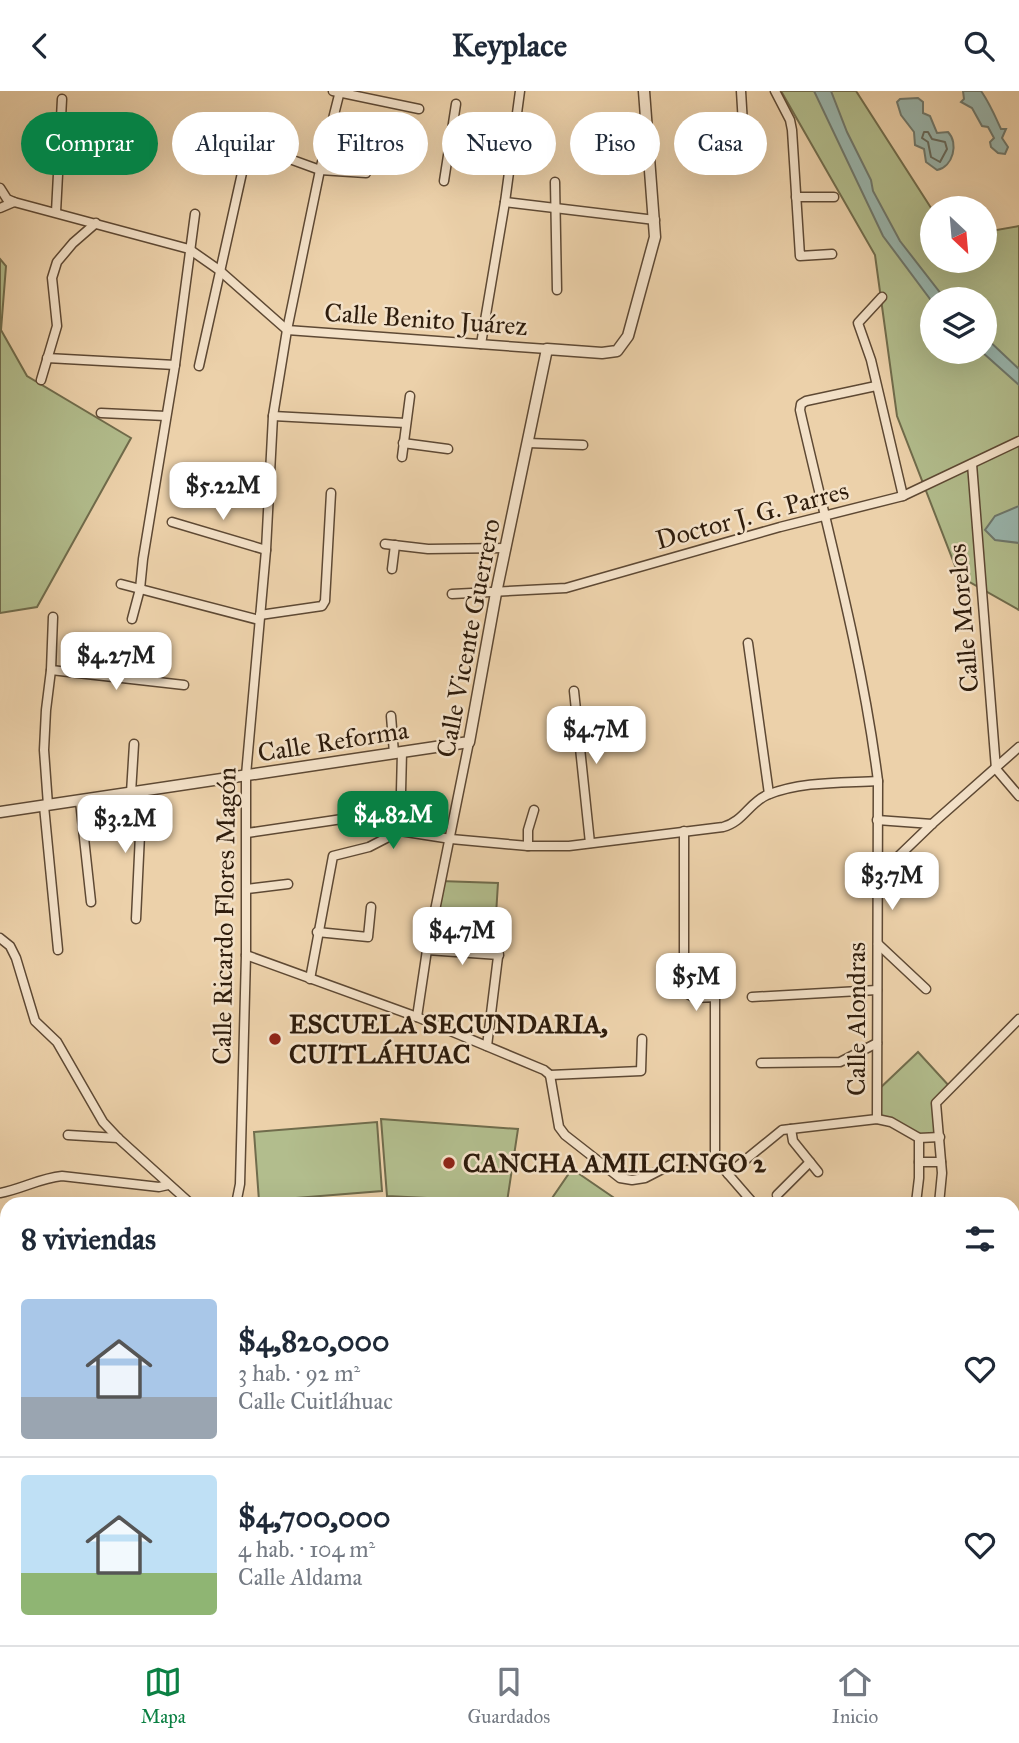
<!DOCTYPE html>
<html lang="es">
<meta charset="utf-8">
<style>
body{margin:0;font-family:"IM FELL Great Primer",serif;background:#f2f2f3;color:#1f2937;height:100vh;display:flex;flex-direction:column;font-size:26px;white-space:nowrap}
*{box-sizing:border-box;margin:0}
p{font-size:23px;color:#747a83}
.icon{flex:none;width:38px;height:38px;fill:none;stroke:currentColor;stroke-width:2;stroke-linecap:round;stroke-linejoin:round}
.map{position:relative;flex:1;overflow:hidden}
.details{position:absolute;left:0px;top:1106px;width:1020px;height:448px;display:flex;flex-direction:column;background:#fff;border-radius:21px 21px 0 0;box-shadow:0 7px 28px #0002}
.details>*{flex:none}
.hud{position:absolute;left:21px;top:21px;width:978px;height:63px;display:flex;gap:14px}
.needle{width:46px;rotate:154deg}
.controls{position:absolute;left:920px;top:105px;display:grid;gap:14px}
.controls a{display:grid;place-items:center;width:77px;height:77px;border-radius:50%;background:#fff;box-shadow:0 7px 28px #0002;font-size:35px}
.price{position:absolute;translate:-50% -60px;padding:0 16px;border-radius:14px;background:#fff;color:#222;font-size:23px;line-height:46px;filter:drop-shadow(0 2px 4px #0008)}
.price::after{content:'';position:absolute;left:50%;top:42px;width:21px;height:16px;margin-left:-10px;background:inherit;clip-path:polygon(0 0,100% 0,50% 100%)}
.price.on{background:#0b8043;color:#fff}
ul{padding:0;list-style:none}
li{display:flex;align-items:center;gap:21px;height:175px;padding:0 21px}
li+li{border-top:2px solid #e0e1e3}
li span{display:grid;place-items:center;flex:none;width:196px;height:140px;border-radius:7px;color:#555}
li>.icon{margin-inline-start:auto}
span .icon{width:84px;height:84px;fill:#fffc;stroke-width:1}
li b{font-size:30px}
h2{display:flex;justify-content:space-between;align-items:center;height:84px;padding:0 21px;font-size:30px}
.chip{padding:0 24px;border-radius:32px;background:#fff;box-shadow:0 7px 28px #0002;font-size:24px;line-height:63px}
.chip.on{background:#0b8043;color:#fff}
header{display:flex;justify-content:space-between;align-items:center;height:91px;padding:0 21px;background:#fff;font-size:32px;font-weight:700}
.dock{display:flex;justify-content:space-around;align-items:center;height:98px;border-top:2px solid #e0e1e3;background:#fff;font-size:19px;color:#747a83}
.dock a{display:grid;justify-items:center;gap:4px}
.dock .on{color:#0b8043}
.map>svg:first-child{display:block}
.green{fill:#b2bd8d;stroke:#706c4c;stroke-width:2;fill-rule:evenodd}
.water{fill:#99b6ae;stroke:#6e786d;stroke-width:2}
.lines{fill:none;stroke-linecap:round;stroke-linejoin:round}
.shore{stroke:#64695d;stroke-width:2}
.minor-casing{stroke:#5e4934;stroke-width:11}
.tertiary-casing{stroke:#5e4934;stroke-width:13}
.minor{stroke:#f3e1c8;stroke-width:8}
.tertiary{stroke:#f3e1c8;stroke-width:10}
.poi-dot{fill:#8f2418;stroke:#f3e1c8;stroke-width:2.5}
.labels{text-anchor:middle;stroke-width:5;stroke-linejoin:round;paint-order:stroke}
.street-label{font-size:26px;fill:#2e1c0c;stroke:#f3e1c8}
.poi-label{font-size:26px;font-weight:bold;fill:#2e1c0c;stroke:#f3e1c8;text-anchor:start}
</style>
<header><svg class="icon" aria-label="back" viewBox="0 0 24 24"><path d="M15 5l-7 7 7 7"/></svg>Keyplace<svg class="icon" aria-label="search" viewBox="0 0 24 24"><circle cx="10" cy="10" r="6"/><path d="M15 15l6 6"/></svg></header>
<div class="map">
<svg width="1019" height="1554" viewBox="0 0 1019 1554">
<rect width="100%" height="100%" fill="#ecd1aa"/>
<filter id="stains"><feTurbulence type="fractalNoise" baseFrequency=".00286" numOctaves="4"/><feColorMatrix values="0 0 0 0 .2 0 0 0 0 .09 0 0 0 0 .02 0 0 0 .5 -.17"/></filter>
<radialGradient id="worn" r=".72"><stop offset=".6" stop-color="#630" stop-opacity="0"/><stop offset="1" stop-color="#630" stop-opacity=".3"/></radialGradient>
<!-- green -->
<g class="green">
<path d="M781,0H856L933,120V170H985V141L1019,135V519L959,485L897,325L875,164ZM933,208H985V261H933Z"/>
<path d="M0,168L6,175L1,239L27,285L131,347L37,516L0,522Z"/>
<path d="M440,790L498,792L496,824L435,817Z"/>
<path d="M918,961L951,997L936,1012L940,1046L919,1047L877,1028V1000Z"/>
<path d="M381,1028L518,1038L507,1111L387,1105Z"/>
<path d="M377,1031L382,1100L259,1110L254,1041Z"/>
<path d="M572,1078L623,1113H548Z"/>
<path d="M1019,1300V1554H742L747,1547H1013V1302Z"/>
<path d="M7,1360V1429L0,1428V1405Z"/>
</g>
<!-- water -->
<g class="water">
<path d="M814,0H831L847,41L871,89L873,100L900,150L945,208H933V212L883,145Z"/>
<path d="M963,0H981C989,11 995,25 1001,38H1006L1002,47L1008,56L1005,63L998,62L991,56L990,51L994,47L988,36L982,35L972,17L961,11L964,8Z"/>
<path d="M918,7L923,11V22L930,25L937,42L948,41C959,52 953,76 937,79L926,71L924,58L915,54L914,41L901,24L897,11L900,8Z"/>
<path d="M985,246L1019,278V294L982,261H985Z"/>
<path d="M1019,415V452L995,449L985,439L995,425Z"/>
</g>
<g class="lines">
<!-- shore -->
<path class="shore" d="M924,41H928L932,48L945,51L947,58L940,71L931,66L928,51L922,47Z"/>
<!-- minor casing -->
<g class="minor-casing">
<g id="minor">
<path d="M333,0L419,18"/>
<path d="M741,0L743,33"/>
<path d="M775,0L790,29L792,39L800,165L832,163"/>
<path d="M221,43L320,79L366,82"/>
<path d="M451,55L513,57"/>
<path d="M444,90L456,13"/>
<path d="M555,91L557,199"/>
<path d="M0,97L7,108L14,111"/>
<path d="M796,106H834"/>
<path d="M505,111L655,129"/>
<path d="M0,117L14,111L189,158L219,179L287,239L547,258"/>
<path d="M56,121L62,8"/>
<path d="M882,206L858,232L871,269L903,405"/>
<path d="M481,253L505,111L520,0"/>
<path d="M47,267L175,274"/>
<path d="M199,275L242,82"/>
<path d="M41,289L57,235L52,187L57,171L73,152L96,132"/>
<path d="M876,295L806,310L801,313L800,319C828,442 862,564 878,690L877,1028"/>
<path d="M101,322L166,325"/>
<path d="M273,325L406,332"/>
<path d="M403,352L448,358"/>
<path d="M528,352L583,354"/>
<path d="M402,366L410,305"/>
<path d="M972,373L996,678"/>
<path d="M172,431L266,459"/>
<path d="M385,453L428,458L506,457"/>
<path d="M392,478L395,454"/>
<path d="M121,493L259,529"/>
<path d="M452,503L566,497L780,436L903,405L1019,350"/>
<path d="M260,524L322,515L325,510L331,402"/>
<path d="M132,528L140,498L143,468L175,274L195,123"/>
<path d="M748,552L769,703"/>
<path d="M51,579L184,594"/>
<path d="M574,600L590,752"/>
<path d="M391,625L394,662"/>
<path d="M996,678L1019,705"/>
<path d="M131,702L134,653"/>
<path d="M80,710L91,811"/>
<path d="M48,714L44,659L46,619L51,579L53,526"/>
<path d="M44,715L58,859"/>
<path d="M877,729L932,733"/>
<path d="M400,740L402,661"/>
<path d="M684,740V901L695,907L715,906V1068"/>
<path d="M247,742L349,727"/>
<path d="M528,755V739L534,719"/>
<path d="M877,786L932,733L1019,656"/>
<path d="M247,798L288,793"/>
<path d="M136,828L142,701"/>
<path d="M317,841L368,846L371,816"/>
<path d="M0,847L10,855L16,867L35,930L57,951L103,1031L118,1047L191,1113"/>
<path d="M878,853L926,898"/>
<path d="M427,859L499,864"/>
<path d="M246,864L417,926L544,979L550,984"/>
<path d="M310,888L333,765L369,756L400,740L451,748L528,755H569L723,736C743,731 749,712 767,704C801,690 842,692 878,690"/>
<path d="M752,906L877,899"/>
<path d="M417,926L427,859L469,651"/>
<path d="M487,955L503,825"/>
<path d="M761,972L840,971L877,952"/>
<path d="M550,984L559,1036L565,1044L620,1087L632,1089L645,1087L678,1070L715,1068"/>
<path d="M550,984L641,980L642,948"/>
<path d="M791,1038L793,1050L818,1081"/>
<path d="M68,1044L118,1047"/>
<path d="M715,1068L754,1113"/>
<path d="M919,1071H941"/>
<path d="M728,1083L782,1039L877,1028L891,1031L919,1047L940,1046"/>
<path d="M0,1102C22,1098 40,1087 62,1085L159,1096L168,1094"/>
<path d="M777,1104L810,1071"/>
<path d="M916,1112L919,1087V1047"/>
<path d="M236,1113L240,1093L246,864V684L266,459L273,325L287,239L320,79L340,0"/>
<path d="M915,1113H926"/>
<path d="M939,1113L942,1082L936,1012L1019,928"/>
<path d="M0,1248L7,1249"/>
<path d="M0,1468L7,1469"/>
<path d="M0,1536L7,1537"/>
<path d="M70,1547L113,1554"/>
<path d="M577,1547L593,1554"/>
<path d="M638,1547L644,1554"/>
<path d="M132,1554L133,1547"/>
<path d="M247,1554L248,1547"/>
<path d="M320,1554L322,1547"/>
<path d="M382,1554L383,1547"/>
<path d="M460,1554L462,1547"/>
<path d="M728,1554L732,1547"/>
</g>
</g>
<!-- tertiary casing -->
<g class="tertiary-casing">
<path id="tertiary" d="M0,721L469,651L496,502L547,258L602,262L617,260L628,245L655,146L644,0"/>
</g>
<!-- minor -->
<use href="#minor" class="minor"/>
<!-- tertiary -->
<use href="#tertiary" class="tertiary"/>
</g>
<!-- markers -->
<g class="poi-dot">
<circle cx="275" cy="948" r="7"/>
<circle cx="449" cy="1072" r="7"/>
</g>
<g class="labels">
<!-- street labels -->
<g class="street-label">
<text transform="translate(426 228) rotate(4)" y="9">Calle Benito Juárez</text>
<text transform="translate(752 424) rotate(-15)" y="9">Doctor J. G. Parres</text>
<text transform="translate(963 527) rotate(-95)" y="9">Calle Morelos</text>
<text transform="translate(468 547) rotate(-79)" y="9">Calle Vicente Guerrero</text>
<text transform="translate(333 650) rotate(-9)" y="9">Calle Reforma</text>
<text transform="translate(224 825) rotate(-89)" y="9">Calle Ricardo Flores Magón</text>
<text transform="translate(856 928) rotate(-90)" y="9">Calle Alondras</text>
</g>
<!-- poi labels -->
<g class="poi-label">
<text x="289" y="942">ESCUELA SECUNDARIA,<tspan x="289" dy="30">CUITLÁHUAC</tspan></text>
<text x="463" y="1081">CANCHA AMILCINGO 2</text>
</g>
</g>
<rect width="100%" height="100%" filter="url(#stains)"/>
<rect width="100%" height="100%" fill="url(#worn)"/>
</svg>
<div class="controls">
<a><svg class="needle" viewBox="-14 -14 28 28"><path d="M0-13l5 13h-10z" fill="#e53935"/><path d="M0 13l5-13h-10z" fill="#747a83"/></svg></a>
<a><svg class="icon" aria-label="layers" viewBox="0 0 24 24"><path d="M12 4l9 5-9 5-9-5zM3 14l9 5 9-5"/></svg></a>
</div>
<b class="price" style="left:223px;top:431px">$5.22M</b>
<b class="price" style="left:116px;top:601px">$4.27M</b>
<b class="price" style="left:596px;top:675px">$4.7M</b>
<b class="price on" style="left:393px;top:760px">$4.82M</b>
<b class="price" style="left:125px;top:764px">$3.2M</b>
<b class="price" style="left:892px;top:821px">$3.7M</b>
<b class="price" style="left:462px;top:876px">$4.7M</b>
<b class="price" style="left:696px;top:922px">$5M</b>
<div class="hud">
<a class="chip on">Comprar</a>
<a class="chip">Alquilar</a>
<a class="chip">Filtros</a>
<a class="chip">Nuevo</a>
<a class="chip">Piso</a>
<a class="chip">Casa</a>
</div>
<section class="details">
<h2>8 viviendas<svg class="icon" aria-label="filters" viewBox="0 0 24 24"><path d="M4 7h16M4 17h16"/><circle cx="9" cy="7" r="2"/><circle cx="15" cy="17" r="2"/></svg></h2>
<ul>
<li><span style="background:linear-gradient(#a9c7e8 70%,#9aa5b1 0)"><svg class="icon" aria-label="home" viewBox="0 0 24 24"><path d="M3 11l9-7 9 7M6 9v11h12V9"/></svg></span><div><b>$4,820,000</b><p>3 hab. · 92 m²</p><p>Calle Cuitláhuac</p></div><svg class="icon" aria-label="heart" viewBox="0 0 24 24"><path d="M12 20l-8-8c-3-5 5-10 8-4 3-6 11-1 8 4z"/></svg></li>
<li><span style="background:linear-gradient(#bfe0f5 70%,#8fb573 0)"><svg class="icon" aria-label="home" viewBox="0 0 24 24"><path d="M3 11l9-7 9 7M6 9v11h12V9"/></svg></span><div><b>$4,700,000</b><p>4 hab. · 104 m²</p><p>Calle Aldama</p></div><svg class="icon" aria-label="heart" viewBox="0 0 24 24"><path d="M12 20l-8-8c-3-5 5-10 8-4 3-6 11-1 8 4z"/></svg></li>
</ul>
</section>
</div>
<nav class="dock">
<a class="on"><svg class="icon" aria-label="map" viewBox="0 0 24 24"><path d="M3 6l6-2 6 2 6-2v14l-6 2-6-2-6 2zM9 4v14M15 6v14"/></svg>Mapa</a>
<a><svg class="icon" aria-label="saved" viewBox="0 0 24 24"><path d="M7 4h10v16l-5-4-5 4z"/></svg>Guardados</a>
<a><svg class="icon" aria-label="home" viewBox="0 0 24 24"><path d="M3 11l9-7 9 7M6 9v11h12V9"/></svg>Inicio</a>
</nav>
